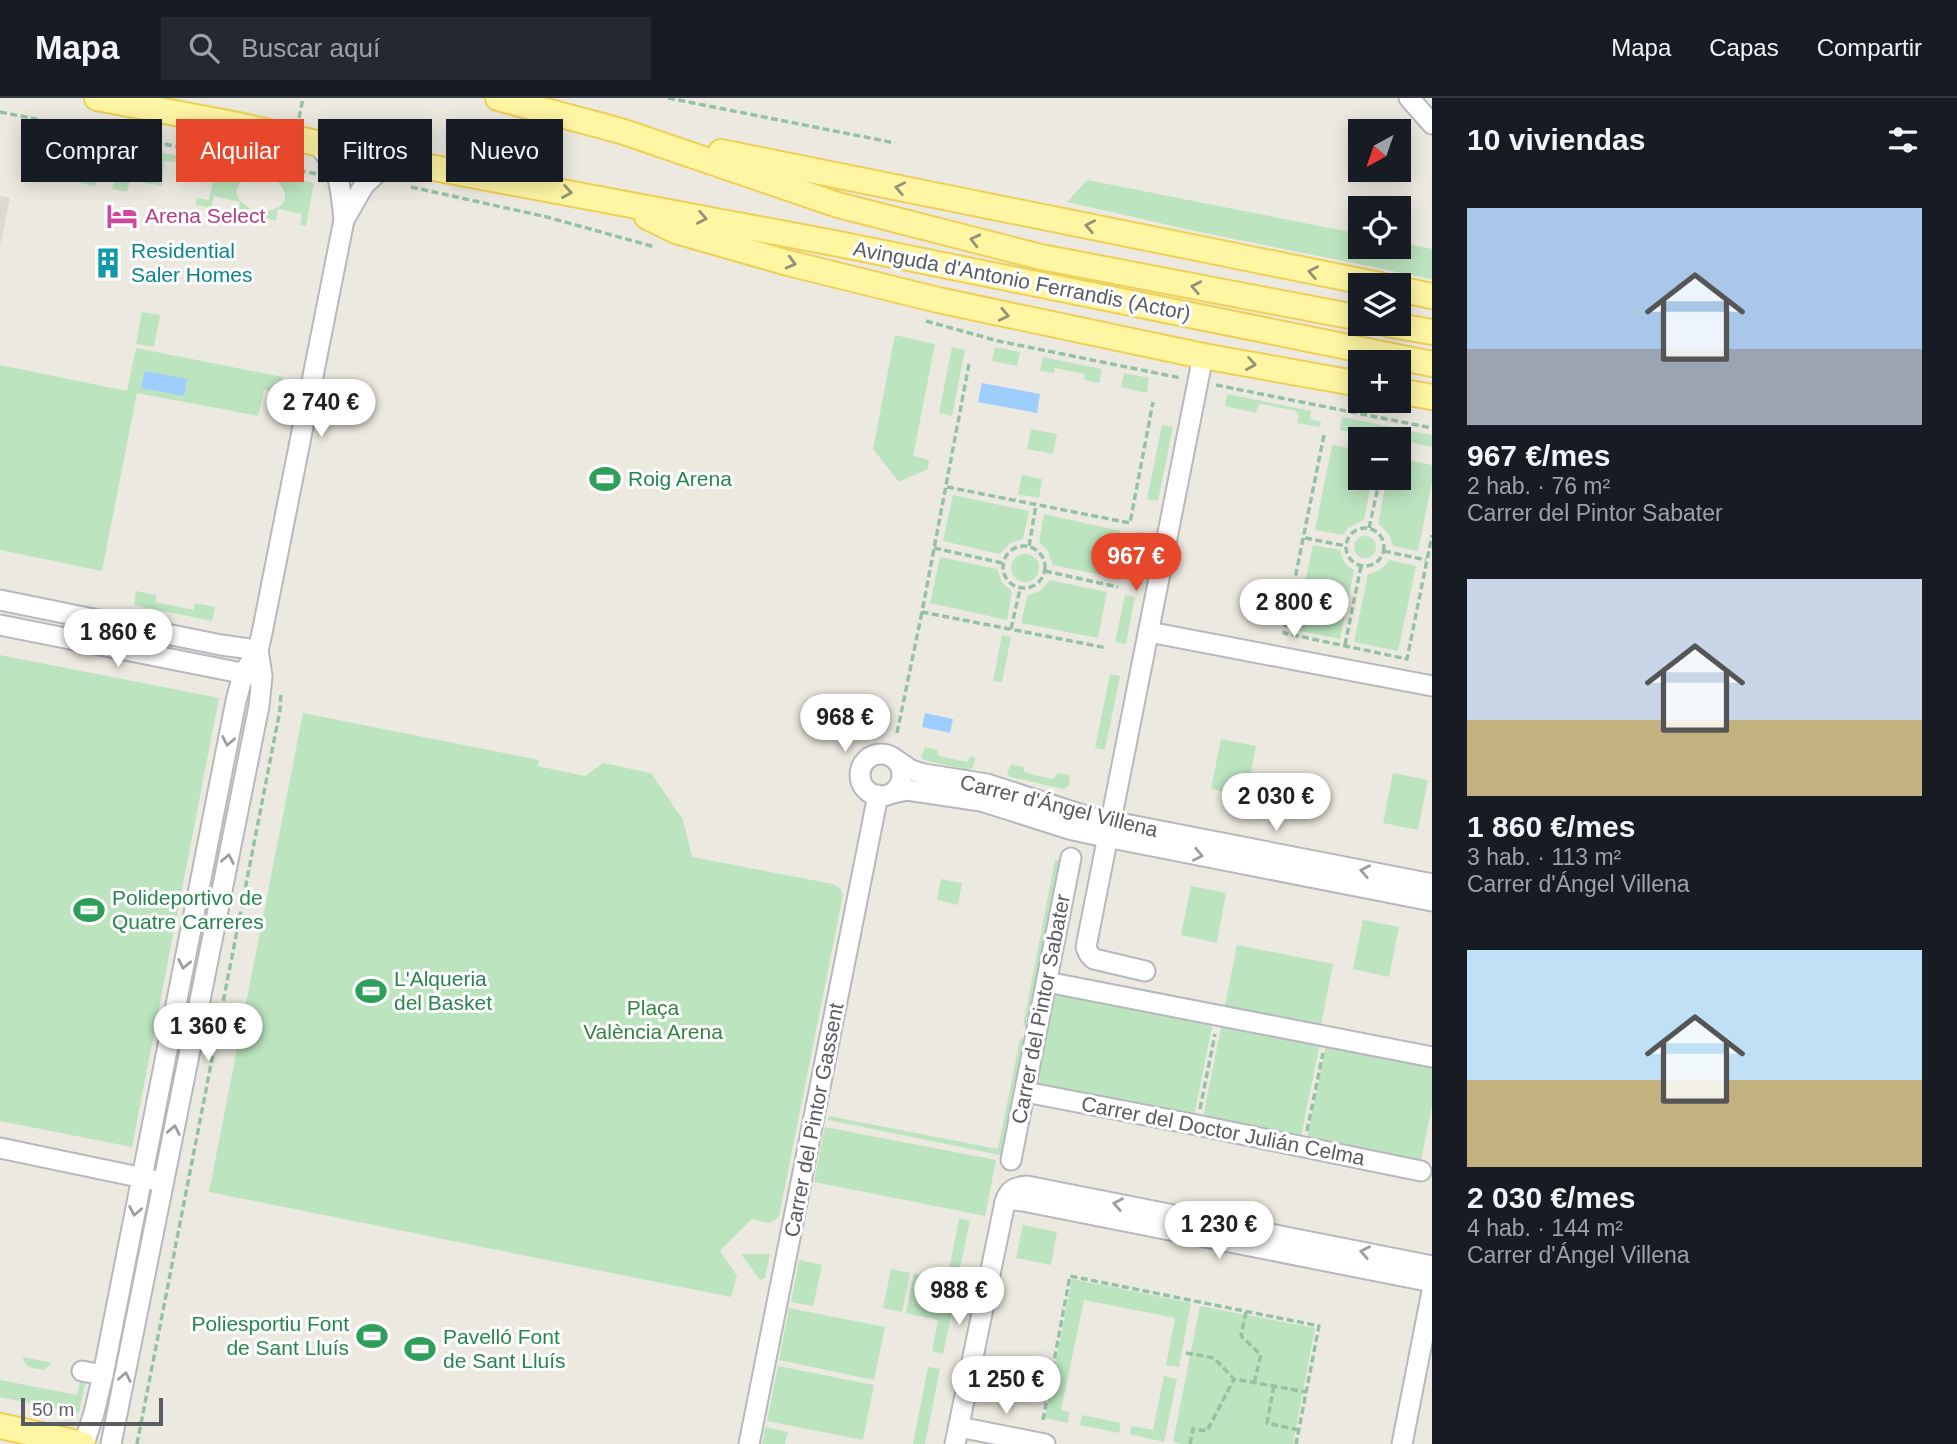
<!DOCTYPE html>
<html lang="es">
<meta charset="utf-8">
<style>
body{margin:0;font-family:Arial,sans-serif;background:#242831;color:#f1f3f6;height:100vh;display:flex;flex-direction:column;font-size:26px;white-space:nowrap}
*{box-sizing:border-box;margin:0}
p{font-size:23px;color:#9ea1a6}
.icon{flex:none;width:38px;height:38px;fill:none;stroke:currentColor;stroke-width:2;stroke-linecap:round;stroke-linejoin:round}
.map{position:relative;flex:1;overflow:hidden}
.sheet{display:flex;flex-direction:column;background:#171b24;width:525px}
.sheet>*{flex:none}
.top-card{position:absolute;left:21px;top:21px;width:665px;height:63px;display:flex;gap:14px}
.needle{width:46px;rotate:220deg}
.tools{position:absolute;left:1348px;top:21px;display:grid;gap:14px}
.tools a{display:grid;place-items:center;width:63px;height:63px;border-radius:0px;background:#171b24;box-shadow:0 4px 18px #0003;font-size:35px}
.scale{position:absolute;left:21px;bottom:18px;width:142px;box-sizing:border-box;padding-left:7px;border:4px solid #595c61;border-top:0;font-size:19px;line-height:24px;white-space:nowrap;color:#595c61;-webkit-text-stroke:5px #fff;paint-order:stroke}
.price{position:absolute;translate:-50% -60px;padding:0 16px;border-radius:24px;background:#fff;color:#222;font-size:23px;line-height:46px;filter:drop-shadow(0 2px 4px #0008)}
.price::after{content:'';position:absolute;left:50%;top:42px;width:21px;height:16px;margin-left:-10px;background:inherit;clip-path:polygon(0 0,100% 0,50% 100%)}
.price.selected{background:#e7472b;color:#fff}
ul{padding:0;list-style:none}
li{display:grid;align-content:center;gap:14px;height:371px;padding:0 35px}
li span{display:grid;place-items:center;height:217px;border-radius:0px;color:#555}
li>.icon{margin-inline-start:auto}
span .icon{width:126px;height:126px;fill:#fffc;stroke-width:1}
li b{font-size:30px}
h2{display:flex;justify-content:space-between;align-items:center;height:84px;padding:0 35px;font-size:30px}
.pill{padding:0 24px;border-radius:0px;background:#171b24;box-shadow:0 4px 18px #0003;font-size:24px;line-height:63px}
.pill.selected{background:#e7472b;color:#fff}
header{display:flex;align-items:center;gap:42px;box-sizing:border-box;height:98px;padding:0 35px;background:#171b24;border-bottom:2px solid #363941}
header strong{font-size:33px}
nav{display:flex;gap:38px;margin-inline-start:auto;font-size:24px}
.search{width:490px;height:63px;background:#242831;display:flex;align-items:center;gap:18px;box-sizing:border-box;padding:0 24px;border-radius:0px;color:#9ea1a6;font-size:26px}
main{display:flex;flex:1;min-height:0}
.map>svg:first-child{display:block}
.education{fill:#dcd9ce}
.green{fill:#bce4bf}
.water{fill:#9ecefe}
.lines{fill:none;stroke-linecap:round;stroke-linejoin:round}
.minor-casing{stroke:#b6b8bd;stroke-width:23}
.major-casing{stroke:#f0cf56;stroke-width:28}
.path{stroke:#95c2a4;stroke-width:3.5;stroke-dasharray:7 3.5;stroke-linecap:butt}
.minor{stroke:#fff;stroke-width:19}
.major{stroke:#fef6a3;stroke-width:24}
.oneway{stroke:#939278}
.oneway2{stroke:#9b9da0}
.labels{text-anchor:middle;stroke-width:6;stroke-linejoin:round;paint-order:stroke}
.hotel-label{font-size:21px;fill:#b23c85;stroke:#fff;text-anchor:start}
.culture-label{font-size:21px;fill:#0d838f;stroke:#fff;text-anchor:start}
.street-label{font-size:21px;fill:#595c61;stroke:#fff}
.leisure-label{font-size:21px;fill:#27864d;stroke:#fff;text-anchor:start}
.park-label{font-size:21px;fill:#35843e;stroke:#fff}
</style>
<header>
<strong>Mapa</strong>
<div class="search"><svg class="icon" aria-label="search" viewBox="0 0 24 24"><circle cx="10" cy="10" r="6"/><path d="M15 15l6 6"/></svg>Buscar aquí</div>
<nav><a>Mapa</a><a>Capas</a><a>Compartir</a></nav>
</header>
<main>
<div class="map">
<svg width="1432" height="1346" viewBox="0 0 1432 1346">
<rect width="100%" height="100%" fill="#eceae0"/>
<!-- education -->
<path class="education" d="M0,98L10,100L0,148Z"/>
<!-- green -->
<g class="green">
<path d="M45,31L103,44L102,48C82,53 76,69 96,81L95,88L80,85L82,73L54,67L52,80L39,77L41,69L50,70L56,41L44,38Z"/>
<path d="M121,47L180,58L179,64L164,63L162,88L130,82L127,94L112,91L114,84C136,81 138,63 120,51Z"/>
<path d="M203,63L256,73V77C235,81 229,99 249,109L248,117L238,115L240,104L214,98L211,110L195,107L197,100L209,102L215,71L202,68Z"/>
<path d="M274,77L314,85L306,128L300,127L302,116L278,111L276,123L266,120L267,113C290,110 290,92 273,80Z"/>
<path d="M1087,82L1360,136V149H1398V144L1432,151V181L1195,133L1067,104Z"/>
<path d="M142,214L160,217L154,249L136,246Z"/>
<path d="M895,237L935,246L913,358L929,362L928,371L899,384L873,351Z"/>
<path d="M952,249L965,252L952,318L939,315Z"/>
<path d="M995,249L1020,254L1017,268L992,263Z"/>
<path d="M136,250L283,279L280,295L264,292L258,318L137,295L102,473L0,452V267L127,293Z"/>
<path d="M1043,259L1102,271L1099,285L1084,282L1085,276L1055,270L1054,275L1040,273Z"/>
<path d="M1124,275L1149,280L1147,295L1121,289Z"/>
<path d="M1227,296L1311,313L1310,321L1321,324L1320,329L1297,325L1299,318L1296,313L1262,306L1259,307L1256,315L1225,308Z"/>
<path d="M1342,319L1432,337V349L1409,344V338L1407,336L1368,328L1363,331L1362,337L1340,332Z"/>
<path d="M1162,327L1173,329L1158,403L1147,401Z"/>
<path d="M1031,331L1057,336L1053,356L1027,351Z"/>
<path d="M1332,347L1360,352V380H1372L1364,422L1348,430L1343,437L1315,432Z"/>
<path d="M1398,360L1432,367V384L1418,453L1393,448L1390,438L1378,425L1387,380H1398Z"/>
<path d="M1022,377L1042,381L1039,400L1018,396Z"/>
<path d="M953,397L1029,413L1023,441L1010,445L1000,456L943,443Z"/>
<path d="M1044,416L1120,433L1111,479L1053,467L1048,453L1039,444Z"/>
<path d="M1137,434L1148,436L1139,484L1128,481Z"/>
<circle cx="1365" cy="449" r="11"/>
<path d="M1313,447L1340,452C1343,462 1345,468 1354,472L1340,541L1295,532Z"/>
<circle cx="1025" cy="470" r="14"/>
<path d="M940,459L997,471L1002,484L1012,494L1007,522L930,505Z"/>
<path d="M1390,462L1416,468L1398,553L1354,544L1368,476C1378,474 1383,470 1390,462Z"/>
<path d="M1050,482L1107,494L1098,540L1021,525L1028,497L1040,493Z"/>
<path d="M136,493L156,497V504L193,512L195,505L215,509L212,523L134,507Z"/>
<path d="M1125,497L1135,499L1126,546L1115,544Z"/>
<path d="M1002,537L1011,539L1002,584L993,583Z"/>
<path d="M0,557L219,600L132,1049L0,1023Z"/>
<path d="M1110,576L1120,578L1105,652L1095,650Z"/>
<path d="M303,615L539,662L538,668L585,678L603,665L651,675L683,722L692,759L833,786L841,791L843,797L779,1118C771,1128 763,1124 752,1121L720,1153L737,1178L731,1199L209,1094Z"/>
<path d="M1221,641L1256,648L1246,698L1211,691Z"/>
<path d="M925,649L937,652L938,656L940,658L967,664L970,659H974L975,661L973,669L968,672L924,662L921,659Z"/>
<path d="M1011,666L1023,669L1024,673L1026,675L1053,681L1058,675L1069,677L1070,680L1069,688L1063,691L1010,679L1007,676Z"/>
<path d="M1393,675L1428,682L1418,732L1383,725Z"/>
<path d="M1055,762L1063,763L1031,929L1023,928Z"/>
<path d="M941,781L962,785L958,807L937,802Z"/>
<path d="M1191,788L1226,795L1217,845L1181,837Z"/>
<path d="M1363,822L1399,829L1389,879L1353,871Z"/>
<path d="M1237,847L1333,866L1320,932L1224,913Z"/>
<path d="M1056,888L1214,919L1193,1023L1035,993Z"/>
<path d="M1223,920L1321,940L1300,1044L1202,1024Z"/>
<path d="M1020,941L1027,942L1005,1058L828,1022L829,1018L998,1051Z"/>
<path d="M1327,941L1432,962V1007L1420,1068L1306,1046Z"/>
<path d="M825,1029L996,1062L985,1118L814,1084Z"/>
<path d="M959,1120L970,1123L958,1179L948,1177Z"/>
<path d="M1023,1127L1057,1134L1051,1167L1016,1160Z"/>
<path d="M741,1156H770L765,1180L760,1182Z"/>
<path d="M799,1162L822,1167L813,1208L791,1204Z"/>
<path d="M891,1171L910,1175L902,1214L883,1210Z"/>
<path d="M914,1175L958,1184L943,1256L932,1253L938,1222L906,1215Z"/>
<path d="M1072,1181L1191,1205L1179,1269L1166,1267L1175,1220L1084,1202L1061,1312L1069,1314L1068,1325L1045,1320Z"/>
<path d="M1200,1208L1315,1230L1293,1346H1182L1173,1344Z"/>
<path d="M789,1210L885,1229L874,1282L779,1262Z"/>
<path d="M23,1259L52,1265L44,1272C35,1270 24,1271 23,1259Z"/>
<path d="M778,1268L874,1287L863,1342L767,1323Z"/>
<path d="M928,1269L940,1271L925,1346H913Z"/>
<path d="M1164,1278L1177,1281L1164,1344L1130,1336L1131,1328L1153,1332Z"/>
<path d="M81,1280L86,1281L79,1315L0,1299V1282L77,1297Z"/>
<path d="M1082,1317L1121,1325L1119,1335L1080,1327Z"/>
<path d="M765,1329L788,1334L785,1346H762Z"/>
</g>
<!-- water -->
<g class="water">
<path d="M145,273L187,281L184,298L141,290Z"/>
<path d="M982,285L1040,296L1037,315L978,304Z"/>
<path d="M925,615L953,621L950,635L922,629Z"/>
</g>
<g class="lines">
<!-- minor casing -->
<g class="minor-casing">
<g id="minor">
<path d="M1409,0L1432,26"/>
<path d="M316,45C341,70 340,88 344,121"/>
<path d="M0,502L221,547L258,552"/>
<path d="M0,527L256,578"/>
<path d="M1149,534L1432,588"/>
<circle cx="881" cy="677" r="21"/>
<path d="M895,661L911,672L924,676L987,686L1089,719L1432,786"/>
<path d="M893,695L907,692L981,703L1069,731L1091,736L1432,803"/>
<path d="M1145,873L1094,861L1089,856L1086,849L1203,258"/>
<path d="M1047,884L1432,959"/>
<path d="M1025,994L1197,1027L1421,1073"/>
<path d="M0,1050L153,1082"/>
<path d="M1011,1062L1071,760"/>
<path d="M1005,1104L1013,1102L1023,1103L1432,1184"/>
<path d="M82,1273L103,1277"/>
<path d="M959,1329L1045,1346"/>
<path d="M84,1346L94,1315L103,1277L236,603L243,576L258,552L262,535L344,122L364,87L391,62"/>
<path d="M111,1346L259,608L262,578L258,552"/>
<path d="M749,1346L878,697"/>
<path d="M955,1346L1005,1104C1009,1092 1014,1089 1027,1088L1432,1168"/>
<path d="M1402,1346L1432,1193"/>
</g>
</g>
<!-- major casing -->
<g class="major-casing">
<g id="major">
<path d="M97,0L238,27L381,60L839,146L1432,266"/>
<path d="M498,0L621,33L838,107L1041,159L1360,220"/>
<path d="M721,54L1380,187"/>
<path d="M647,119L676,133L788,165L938,202L1203,258L1360,286"/>
<path d="M1398,191L1432,198"/>
<path d="M1387,226L1432,234"/>
<path d="M1398,293L1432,299"/>
<path d="M0,1328L82,1346"/>
</g>
</g>
<!-- path -->
<g class="path">
<path d="M668,0L895,45"/>
<path d="M0,14L317,76"/>
<path d="M299,20L303,0"/>
<path d="M411,89L547,119L655,149"/>
<path d="M926,223L998,243L1181,280"/>
<path d="M969,266L922,514L1107,550"/>
<path d="M1216,287L1432,330"/>
<path d="M1324,337L1284,535L1407,561L1432,437"/>
<path d="M947,389L1130,425L1153,304"/>
<circle cx="1365" cy="449" r="19"/>
<path d="M1369,430L1380,380"/>
<path d="M1305,440L1346,448"/>
<circle cx="1024" cy="469" r="21"/>
<path d="M1029,448L1036,407"/>
<path d="M934,450L1002,465"/>
<path d="M1384,453L1426,462"/>
<path d="M1045,473L1118,489"/>
<path d="M1011,531L1020,491"/>
<path d="M1345,547L1361,468"/>
<path d="M897,635L922,514"/>
<path d="M1200,1011L1215,936"/>
<path d="M1307,1033L1323,955"/>
<path d="M1246,1214L1241,1238L1261,1257L1254,1285"/>
<path d="M1186,1255L1214,1260L1234,1281L1306,1294"/>
<path d="M1274,1288L1267,1325L1299,1332"/>
<path d="M1043,1322L1070,1178L1319,1228L1296,1346"/>
<path d="M137,1346L280,612L281,594"/>
<path d="M1190,1346L1193,1331L1207,1333L1234,1281"/>
</g>
<!-- minor -->
<use href="#minor" class="minor"/>
<!-- major -->
<use href="#major" class="major"/>
</g>
<!-- one-way arrows -->
<defs><path id="oneway-chevron" d="M-2-3.5L2.5 0L-2 3.5" fill="none" stroke-width="1.6" stroke-linecap="round" stroke-linejoin="round" transform="scale(1.75)"/></defs>
<g class="oneway">
<use href="#oneway-chevron" transform="translate(900 90) rotate(-169)"/>
<use href="#oneway-chevron" transform="translate(567 94) rotate(10)"/>
<use href="#oneway-chevron" transform="translate(702 120) rotate(11)"/>
<use href="#oneway-chevron" transform="translate(1090 128) rotate(-169)"/>
<use href="#oneway-chevron" transform="translate(975 142) rotate(-166)"/>
<use href="#oneway-chevron" transform="translate(791 165) rotate(15)"/>
<use href="#oneway-chevron" transform="translate(1313 174) rotate(-169)"/>
<use href="#oneway-chevron" transform="translate(1196 189) rotate(-169)"/>
<use href="#oneway-chevron" transform="translate(1004 217) rotate(12)"/>
<use href="#oneway-chevron" transform="translate(1251 266) rotate(10)"/>
</g>
<g class="oneway2">
<use href="#oneway-chevron" transform="translate(228 643) rotate(101)"/>
<use href="#oneway-chevron" transform="translate(1198 757) rotate(11)"/>
<use href="#oneway-chevron" transform="translate(228 761) rotate(-79)"/>
<use href="#oneway-chevron" transform="translate(1365 773) rotate(-169)"/>
<use href="#oneway-chevron" transform="translate(184 866) rotate(101)"/>
<use href="#oneway-chevron" transform="translate(174 1032) rotate(-79)"/>
<use href="#oneway-chevron" transform="translate(1118 1106) rotate(-169)"/>
<use href="#oneway-chevron" transform="translate(135 1113) rotate(101)"/>
<use href="#oneway-chevron" transform="translate(1365 1154) rotate(-169)"/>
<use href="#oneway-chevron" transform="translate(125 1279) rotate(-79)"/>
</g>
<!-- icons -->
<defs>
<g id="hotel-bare" transform="scale(2.415)"><path d="M-6-4.5h1.5V1H6V5H4.5V3h-9V5H-6ZM-4 0a1.8 1.8 0 1 1 3.6 0ZM.5 0V-2.5h3Q6-2.5 6 0Z" fill="#d1479c" stroke="#fff" stroke-width="2.5" paint-order="stroke"/></g>
<g id="building-bare" transform="scale(2.415)"><path d="M-4-6H4V6H1V3H-1V6H-4ZM-2.5-4.3h1.7v1.8h-1.7ZM.8-4.3h1.7v1.8H.8ZM-2.5-1h1.7V.8h-1.7ZM.8-1h1.7V.8H.8Z" fill="#0f9aa8" stroke="#fff" stroke-width="2.5" paint-order="stroke"/></g>
<g id="stadium-bare" transform="scale(2.415)"><path d="M0-5a6.5 5 0 1 0 0 10a6.5 5 0 1 0 0-10ZM-3.5-1.8h7v3.6h-7Z" fill="#2e9e5b" stroke="#fff" stroke-width="2.5" paint-order="stroke"/></g>
</defs>
<g fill-rule="evenodd">
<use href="#hotel-bare" x="122" y="118"/>
<use href="#building-bare" x="108" y="165"/>
<use href="#stadium-bare" x="605" y="381"/>
<use href="#stadium-bare" x="89" y="812"/>
<use href="#stadium-bare" x="371" y="893"/>
<use href="#stadium-bare" x="372" y="1238"/>
<use href="#stadium-bare" x="420" y="1251"/>
</g>
<g class="labels">
<!-- hotel labels -->
<g class="hotel-label">
<text x="145" y="125">Arena Select</text>
</g>
<!-- culture labels -->
<g class="culture-label">
<text x="131" y="160">Residential<tspan x="131" dy="24">Saler Homes</tspan></text>
</g>
<!-- street labels -->
<g class="street-label">
<text transform="translate(1022 183) rotate(11)" y="7">Avinguda d'Antonio Ferrandis (Actor)</text>
<text transform="translate(1059 708) rotate(14)" y="7">Carrer d'Ángel Villena</text>
<text transform="translate(1041 911) rotate(-79)" y="7">Carrer del Pintor Sabater</text>
<text transform="translate(814 1022) rotate(-79)" y="7">Carrer del Pintor Gassent</text>
<text transform="translate(1223 1033) rotate(11)" y="7">Carrer del Doctor Julián Celma</text>
</g>
<!-- leisure labels -->
<g class="leisure-label">
<text x="628" y="388">Roig Arena</text>
<text x="112" y="807">Polideportivo de<tspan x="112" dy="24">Quatre Carreres</tspan></text>
<text x="394" y="888">L'Alqueria<tspan x="394" dy="24">del Basket</tspan></text>
<text x="349" y="1233" text-anchor="end">Poliesportiu Font<tspan x="349" dy="24">de Sant Lluís</tspan></text>
<text x="443" y="1246">Pavelló Font<tspan x="443" dy="24">de Sant Lluís</tspan></text>
</g>
<!-- park labels -->
<g class="park-label">
<text x="653" y="917">Plaça<tspan x="653" dy="24">València Arena</tspan></text>
</g>
</g>
</svg>
<div class="tools">
<a><svg class="needle" viewBox="-14 -14 28 28"><path d="M0-13l5 13h-10z" fill="#e53935"/><path d="M0 13l5-13h-10z" fill="#9ea1a6"/></svg></a>
<a><svg class="icon" aria-label="locate" viewBox="0 0 24 24"><circle cx="12" cy="12" r="6"/><path d="M12 2v4M12 18v4M2 12h4M18 12h4"/></svg></a>
<a><svg class="icon" aria-label="layers" viewBox="0 0 24 24"><path d="M12 4l9 5-9 5-9-5zM3 14l9 5 9-5"/></svg></a>
<a>+</a>
<a>−</a>
</div>
<div class="scale">50 m</div>
<b class="price" style="left:321px;top:341px">2 740 €</b>
<b class="price selected" style="left:1136px;top:495px">967 €</b>
<b class="price" style="left:1294px;top:541px">2 800 €</b>
<b class="price" style="left:118px;top:571px">1 860 €</b>
<b class="price" style="left:845px;top:656px">968 €</b>
<b class="price" style="left:1276px;top:735px">2 030 €</b>
<b class="price" style="left:208px;top:965px">1 360 €</b>
<b class="price" style="left:1219px;top:1163px">1 230 €</b>
<b class="price" style="left:959px;top:1229px">988 €</b>
<b class="price" style="left:1006px;top:1318px">1 250 €</b>
<div class="top-card">
<a class="pill">Comprar</a>
<a class="pill selected">Alquilar</a>
<a class="pill">Filtros</a>
<a class="pill">Nuevo</a>
</div>
</div>
<section class="sheet">
<h2>10 viviendas<svg class="icon" aria-label="filters" viewBox="0 0 24 24"><path d="M4 7h16M4 17h16"/><circle cx="9" cy="7" r="2"/><circle cx="15" cy="17" r="2"/></svg></h2>
<ul>
<li><span style="background:linear-gradient(#a9c7e8 65%,#9aa5b1 0)"><svg class="icon" aria-label="home" viewBox="0 0 24 24"><path d="M3 11l9-7 9 7M6 9v11h12V9"/></svg></span><div><b>967 €/mes</b><p>2 hab. · 76 m²</p><p>Carrer del Pintor Sabater</p></div></li>
<li><span style="background:linear-gradient(#c9d6e8 65%,#c2b280 0)"><svg class="icon" aria-label="home" viewBox="0 0 24 24"><path d="M3 11l9-7 9 7M6 9v11h12V9"/></svg></span><div><b>1 860 €/mes</b><p>3 hab. · 113 m²</p><p>Carrer d'Ángel Villena</p></div></li>
<li><span style="background:linear-gradient(#bfe0f5 60%,#c2b280 0)"><svg class="icon" aria-label="home" viewBox="0 0 24 24"><path d="M3 11l9-7 9 7M6 9v11h12V9"/></svg></span><div><b>2 030 €/mes</b><p>4 hab. · 144 m²</p><p>Carrer d'Ángel Villena</p></div></li>
</ul>
</section>
</main>
